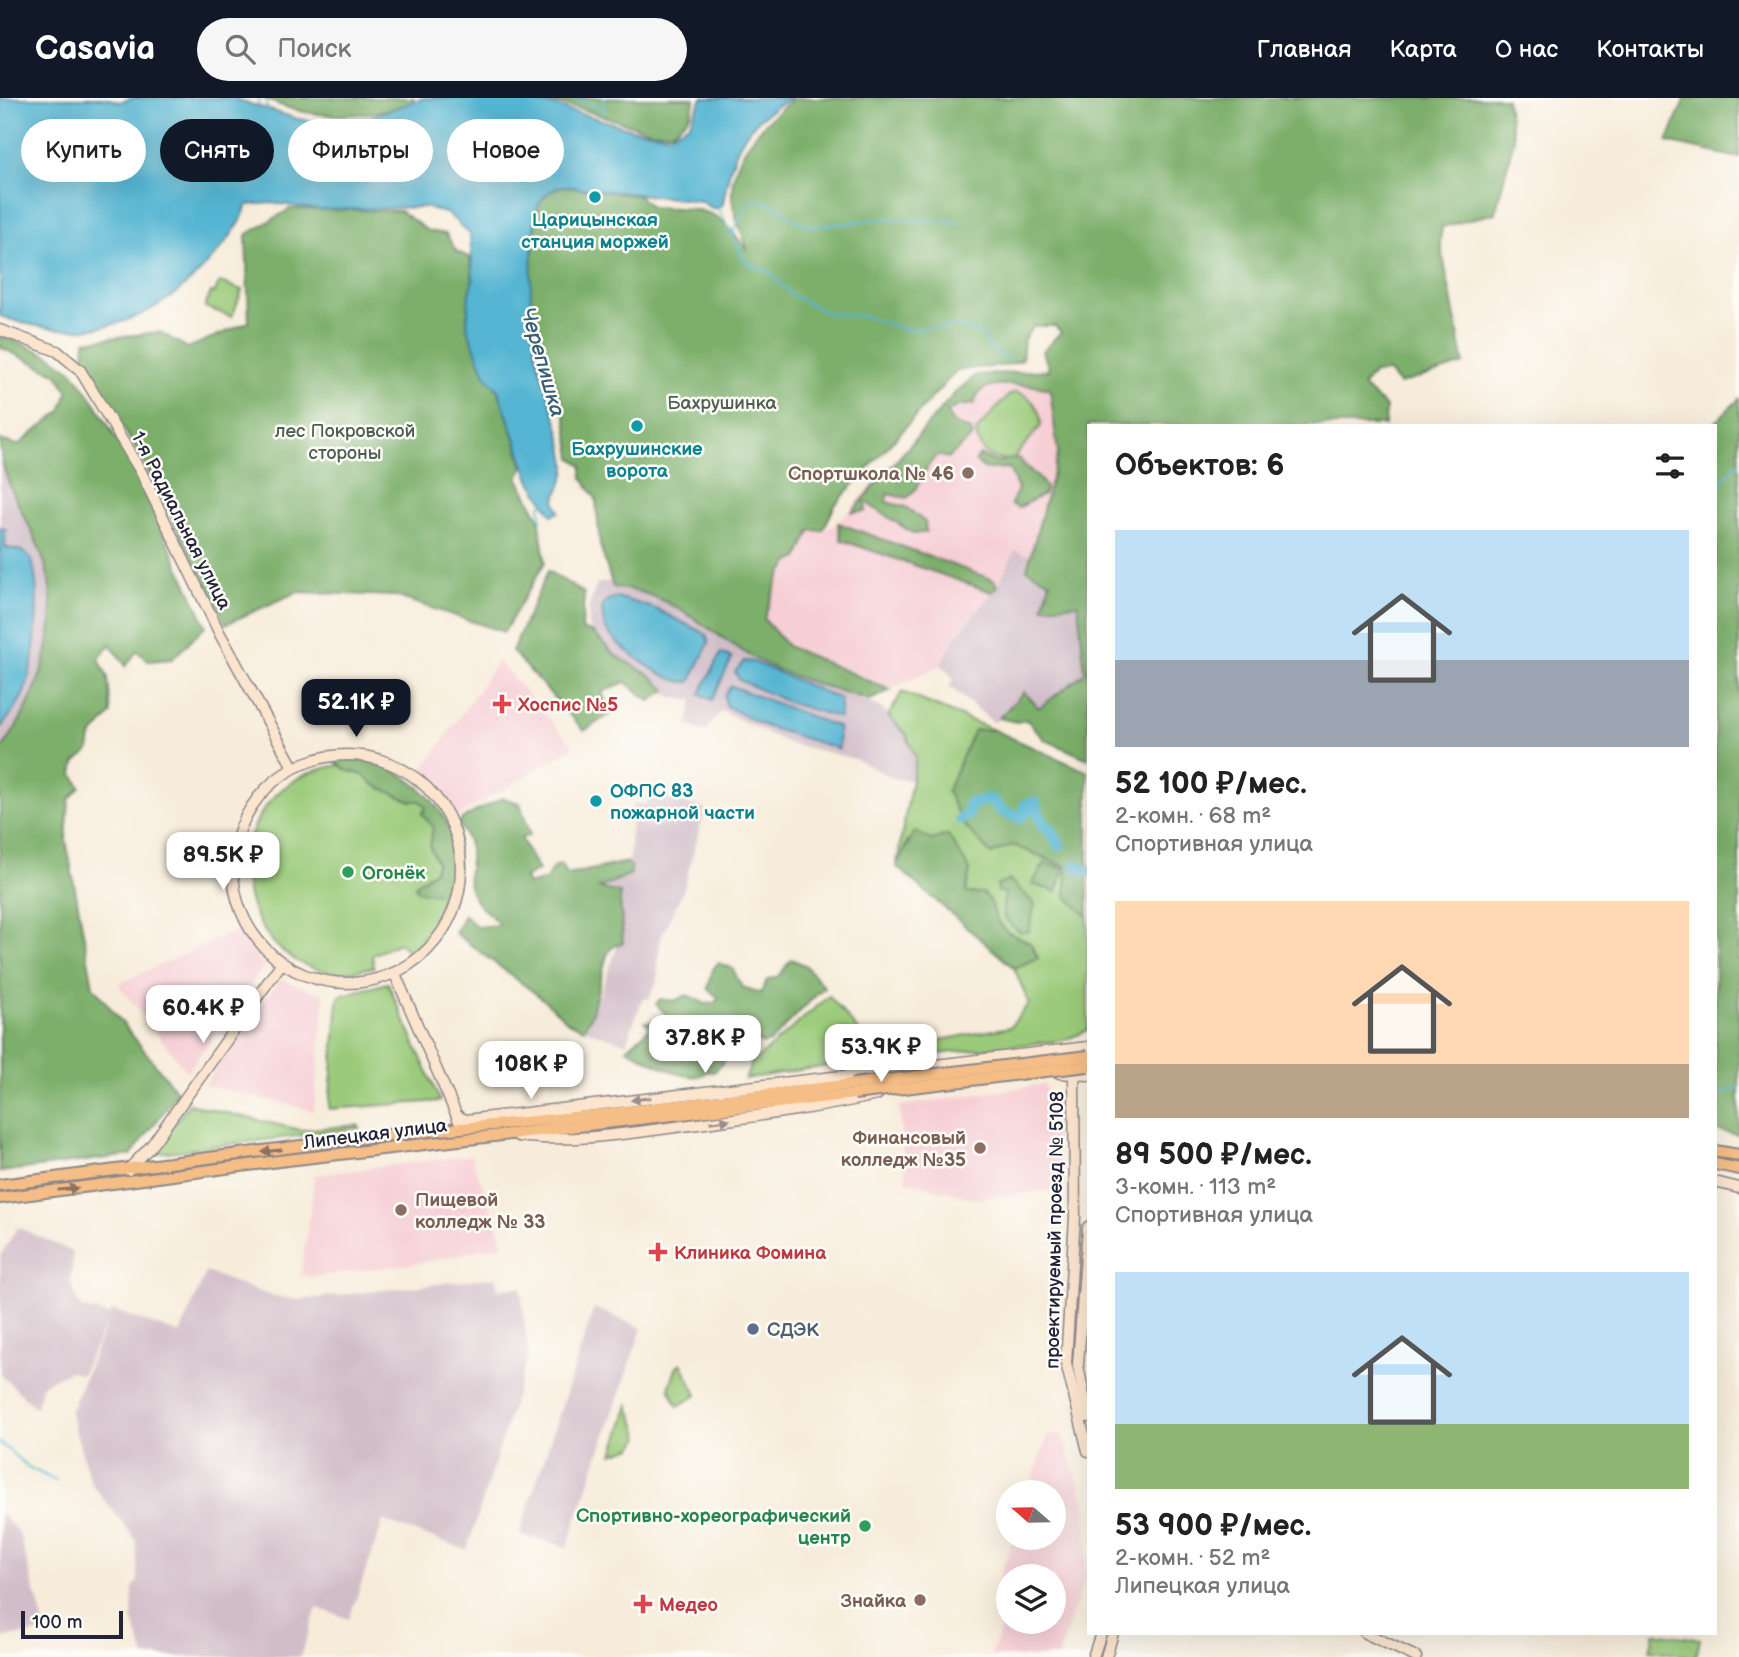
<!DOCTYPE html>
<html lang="ru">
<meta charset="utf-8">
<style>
body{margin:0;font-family:"Balsamiq Sans",sans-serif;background:#f6f6f6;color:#222;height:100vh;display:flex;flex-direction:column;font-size:26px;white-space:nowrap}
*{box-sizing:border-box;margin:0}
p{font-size:23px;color:#767676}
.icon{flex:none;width:38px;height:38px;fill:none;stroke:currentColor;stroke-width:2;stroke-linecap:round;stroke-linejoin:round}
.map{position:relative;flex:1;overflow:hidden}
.panel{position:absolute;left:1087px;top:326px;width:630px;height:1211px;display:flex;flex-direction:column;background:#fff;border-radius:0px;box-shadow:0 7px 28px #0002}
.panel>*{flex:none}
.top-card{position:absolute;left:21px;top:21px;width:665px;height:63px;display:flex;gap:14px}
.needle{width:46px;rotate:290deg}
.controls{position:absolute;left:996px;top:1382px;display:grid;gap:14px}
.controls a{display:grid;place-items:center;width:70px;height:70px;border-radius:50%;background:#fff;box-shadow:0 7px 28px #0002;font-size:35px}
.scale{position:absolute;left:21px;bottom:18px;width:102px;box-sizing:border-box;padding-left:7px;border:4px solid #22223b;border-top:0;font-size:19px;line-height:24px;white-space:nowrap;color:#22223b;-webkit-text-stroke:5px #fdfcf7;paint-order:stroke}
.price{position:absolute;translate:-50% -60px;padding:0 16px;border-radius:14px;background:#fff;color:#222;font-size:23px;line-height:46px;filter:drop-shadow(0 2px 4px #0008)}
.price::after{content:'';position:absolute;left:50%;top:42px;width:21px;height:16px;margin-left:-10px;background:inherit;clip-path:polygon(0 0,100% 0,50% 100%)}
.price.on{background:#111827;color:#fff}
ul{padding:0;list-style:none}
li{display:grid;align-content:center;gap:14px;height:371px;padding:0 28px}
li span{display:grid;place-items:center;height:217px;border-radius:0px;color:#555}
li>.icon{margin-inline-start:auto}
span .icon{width:126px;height:126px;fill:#fffc;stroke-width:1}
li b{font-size:30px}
h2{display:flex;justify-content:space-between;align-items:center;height:84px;padding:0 28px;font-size:30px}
.chip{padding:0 24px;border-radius:32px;background:#fff;box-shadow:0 7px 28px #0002;font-size:24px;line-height:63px}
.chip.on{background:#111827;color:#fff}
header{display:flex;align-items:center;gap:42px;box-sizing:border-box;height:98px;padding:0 35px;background:#111827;color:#fff}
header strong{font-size:33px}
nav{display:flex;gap:38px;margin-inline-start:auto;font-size:24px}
.search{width:490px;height:63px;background:#f6f6f6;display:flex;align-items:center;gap:18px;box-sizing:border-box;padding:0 24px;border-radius:38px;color:#767676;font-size:26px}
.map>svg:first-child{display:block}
.built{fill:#f6cfd5}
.industrial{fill:#d1bdc8}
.green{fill:#9bcb7a;stroke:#5e765a;stroke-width:2}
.forest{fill:#7caf6a;stroke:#4f6852;stroke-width:2}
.water{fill:#54b5d2;stroke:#3b6c86;stroke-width:2;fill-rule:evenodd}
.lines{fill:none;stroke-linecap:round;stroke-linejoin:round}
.stream{stroke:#54b5d2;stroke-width:2}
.river{stroke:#54b5d2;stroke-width:12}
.secondary-casing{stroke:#8c878a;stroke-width:13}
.primary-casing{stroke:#8c878a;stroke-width:14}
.secondary{stroke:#fbe5cf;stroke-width:10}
.primary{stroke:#f6be87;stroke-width:10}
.primary-bridge-casing{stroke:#8c878a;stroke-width:14;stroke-linecap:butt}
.primary-bridge{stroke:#f6be87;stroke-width:10}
.oneway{fill:#998d8c}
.oneway2{fill:#8c7061}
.culture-dot{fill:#0f9aa8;stroke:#fdfcf7;stroke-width:2.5}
.education-dot{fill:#8d6e63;stroke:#fdfcf7;stroke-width:2.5}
.health-dot{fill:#e0444e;stroke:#fdfcf7;stroke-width:2.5}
.leisure-dot{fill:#2e9e5b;stroke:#fdfcf7;stroke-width:2.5}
.service-dot{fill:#5c6f8a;stroke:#fdfcf7;stroke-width:2.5}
.labels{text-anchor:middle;stroke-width:5;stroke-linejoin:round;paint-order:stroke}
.culture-label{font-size:19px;font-weight:bold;fill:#0d838f;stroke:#fdfcf7}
.park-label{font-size:19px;fill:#4c5d51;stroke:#fdfcf7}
.education-label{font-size:19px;font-weight:bold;fill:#785e54;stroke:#fdfcf7;text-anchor:end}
.street-label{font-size:19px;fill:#22223b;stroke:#fdfcf7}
.health-label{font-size:19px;font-weight:bold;fill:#be3a42;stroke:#fdfcf7;text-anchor:start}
.leisure-label{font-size:19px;font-weight:bold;fill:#27864d;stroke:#fdfcf7;text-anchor:start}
.service-label{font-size:19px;font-weight:bold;fill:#4e5e75;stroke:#fdfcf7;text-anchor:start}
.water-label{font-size:21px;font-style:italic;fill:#365d77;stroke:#fdfcf7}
</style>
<header>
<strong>Casavia</strong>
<div class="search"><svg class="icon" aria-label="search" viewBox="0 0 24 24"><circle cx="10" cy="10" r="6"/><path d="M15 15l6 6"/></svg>Поиск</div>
<nav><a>Главная</a><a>Карта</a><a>О нас</a><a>Контакты</a></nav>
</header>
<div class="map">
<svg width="1739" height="1559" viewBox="0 0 1739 1559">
<rect width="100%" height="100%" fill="#fdfcf7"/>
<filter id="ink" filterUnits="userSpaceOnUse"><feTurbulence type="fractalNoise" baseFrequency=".0143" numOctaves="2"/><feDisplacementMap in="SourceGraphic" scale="14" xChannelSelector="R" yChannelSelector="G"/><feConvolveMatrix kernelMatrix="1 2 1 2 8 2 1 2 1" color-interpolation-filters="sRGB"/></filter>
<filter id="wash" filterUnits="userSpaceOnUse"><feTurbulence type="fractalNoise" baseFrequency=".00686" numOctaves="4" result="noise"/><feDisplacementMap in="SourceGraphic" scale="28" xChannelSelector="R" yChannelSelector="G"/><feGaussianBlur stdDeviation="1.57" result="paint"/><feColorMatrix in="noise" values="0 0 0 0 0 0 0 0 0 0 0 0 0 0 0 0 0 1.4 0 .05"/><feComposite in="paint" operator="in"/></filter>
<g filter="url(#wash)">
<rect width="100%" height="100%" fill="#f7ecda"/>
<!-- built -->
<g class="built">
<path d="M1037,271L1050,292L1058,356L1029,457L1015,453L998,488L954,541L941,567L893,590L787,548L764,521L779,479L789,465L798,460L810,432L827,431L838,425L956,294L976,277Z"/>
<path d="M498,563L574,649L455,720L442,698L420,676Z"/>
<path d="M239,831L264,868L187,974L118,886Z"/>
<path d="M280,881L325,897L314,1013L204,987Z"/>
<path d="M1045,986L1065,1091L975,1101L906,1083L899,1008Z"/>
<path d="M471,1057L504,1147L419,1165L310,1179L301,1177L315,1077Z"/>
<path d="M1048,1337H1062L1086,1406V1477L1058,1559H991L1008,1509V1524H1054V1479H1008V1506L992,1500L1013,1440H1054V1395H1028Z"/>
</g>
<!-- industrial -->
<g class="industrial">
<path d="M0,351L14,398L41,453L52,499L47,555L33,599L18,629L0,653Z"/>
<path d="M1015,452L1029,457L1027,471L1050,484L1078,506L1085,575L1039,610L1024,594L994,625L949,588L954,581L941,567L954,541L998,488Z"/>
<path d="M617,482L674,501L740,549L881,610L906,636L916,660L913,682L895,681L855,661L788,645L721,613L705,634L687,627L693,602L674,600L655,589L598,543L589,527V508L597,486Z"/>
<path d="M648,696L705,711L683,793L660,841L657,883L649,901L643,900L626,945L586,932L617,850L623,802L578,815L576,799L628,779L633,706H647Z"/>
<path d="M18,1129L73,1154L71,1184L77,1203L83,1210L110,1217L112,1212L180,1236L206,1174L268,1197L299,1202L497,1179L498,1191L521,1189L528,1259L467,1452L383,1423L349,1521L317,1510L300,1559H145L132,1520L133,1490L138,1484L136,1442L91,1385L70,1315L109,1219L81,1277L70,1273L43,1286L36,1310L0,1276V1158Z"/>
<path d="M594,1210L642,1230L567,1449L519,1437Z"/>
<path d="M0,1414L19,1435L46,1534L6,1539L0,1546Z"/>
</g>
<!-- green -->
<g class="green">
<path d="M220,184L242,192L232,219L205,209L211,194L214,195Z"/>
<path d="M1015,294C1032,297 1041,311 1041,328L1012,362C991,362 978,356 976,333L1008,298Z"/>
<path d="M902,594L994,632L974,633L1013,747L1067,769L1088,819V932L1065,942L826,968L745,981L752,965L829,898L876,954L1010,929L1029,905L1014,870L1038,860L1030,845L1007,834L997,823L990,802L982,795H965L931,742H908L896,768L916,660L906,636L888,618Z"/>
<path d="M340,667H359L429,707L450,783L441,818L410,855L399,845L372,857L374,869C360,872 345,876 331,874C222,859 210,686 340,667Z"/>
<path d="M388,885L440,1003L329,1011L338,902L341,897Z"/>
<path d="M189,1006L300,1032L358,1027L360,1030L152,1056Z"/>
<path d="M681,1265L697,1297L678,1308L669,1290L677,1268Z"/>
<path d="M629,1307L640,1339L633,1349L613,1356Z"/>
<path d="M1654,1535L1700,1541L1696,1559L1650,1552Z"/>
</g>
<!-- forest -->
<g class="forest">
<path d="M264,0H414L412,5C365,21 309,23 264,0Z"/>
<path d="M524,0H694C694,17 685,23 672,34L651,33L574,9Z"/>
<path d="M795,0H1506L1514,42L1495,115L1442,129L1440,143L1464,266L1399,286L1389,274L1374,275L1362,288L1386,309L1385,327H1088V661L1045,642L1027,622L1016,624L999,620L1024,594L1039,610L1085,575L1078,506L1043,509L1050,484L1027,471L1058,356L1050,292C1039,286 1000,285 988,289C980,291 976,299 974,306L958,308L947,314L952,324L971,333L973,338L948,360L937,357C920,373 923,387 907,400L887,396L886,404L906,409L925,424L926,434L914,436L865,404L866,413L852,414L956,294L976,277L1049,272L1043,253L1061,234L1055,228H1034L1024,241L1022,262C1002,271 979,268 956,273L835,407L823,432L810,433L798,460L789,465L779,479L764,521L787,548L891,592L870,602C831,590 790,580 754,560C707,533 669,493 613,489L600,447L596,401L582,379V367L572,360L566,321L548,258L531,231L529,184L538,105L549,93L562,88L639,98L651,109C675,111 701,107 721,122C731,130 738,142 747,151C743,134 732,116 732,98C730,58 764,22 795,0Z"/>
<path d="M1685,0H1739V60L1667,44Z"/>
<circle cx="87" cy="55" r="16"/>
<path d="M290,111L400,113L428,133L446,136L456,153L470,160L473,182L467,220L485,277L498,292L515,340L523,370L518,380L539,420L545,464L504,534L395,498L297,494L226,526L145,368L84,261L85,243L160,234L188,250L249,224L246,137Z"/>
<path d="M0,236L51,258L73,274L96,306L137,377L206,528L172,561L149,563L137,553L126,568L110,546L99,561L108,580L111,616L91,639L89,653L75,665L73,676L80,689L69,702L66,742L93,888L178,995L131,1057L0,1074V653C41,598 68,519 40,452C26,417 0,382 0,342L18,347L61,313L68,294L57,276L0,249Z"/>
<path d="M1739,301V1037L1715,1032V327H1712Z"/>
<path d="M980,357L996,364L1019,360C1027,372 1039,377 1046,390L1044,396L1018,410L1011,406L1018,391L1009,370L985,371L975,363Z"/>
<path d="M838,425L994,482L998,488L992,494L841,442Z"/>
<path d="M548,473L584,495L582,532L592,534L615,557L651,578L666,592L650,603L625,584L602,594L610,616L584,633L512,553Z"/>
<path d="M974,632H994L1088,674V819L1066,798L1067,769L1013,747L991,756L962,725L947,693Z"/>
<path d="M332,661C403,651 480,727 451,798L418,793L415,787L434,773L437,765L430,749L433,729L422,716L426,709L420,703H410L374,687L363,677L346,672Z"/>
<path d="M502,700L520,705L530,737L521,740L538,772L525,780L528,787L546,782L553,769L561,766L567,777L627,764L631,769V776L599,790L620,795L623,845L612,849L607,857L591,918L584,931L569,925L544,902L455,835L464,817L477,829L499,827C491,815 476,809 471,794C462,765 482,758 458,726L463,720Z"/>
<path d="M915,733L931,742L948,737L970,772L966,795H982L990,802L997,823L1007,834L1030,845L1038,860L1014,870L896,768Z"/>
<path d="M1045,765L1064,770L1057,794L1032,786Z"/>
<path d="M1010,782L1035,806L1029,833L1021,835C1000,819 1002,819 1005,795L997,793V787Z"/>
<path d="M791,861L805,867L824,889L770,944L763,946L757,943L716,954L700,947L695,949L724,963L714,974L707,973C693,991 645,959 627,951L651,929L645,924L665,923L666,916L656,906L660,901L674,903L687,897L706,906L714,905L719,900L708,891L713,871L718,865L732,870L742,889L761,895L767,882L779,878Z"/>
</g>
<!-- water -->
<g class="water">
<path d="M0,0H107L119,4L133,0H232L298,21L320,24L367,20L424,0H507L555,8L632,31L670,37L689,26L702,0H792C743,23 731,54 723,106C716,115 708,108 701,103L562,88C534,97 535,118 533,143C530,187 528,227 540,270C549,301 563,336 566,367C567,380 558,391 555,402L559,414L552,417L530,382L498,292L485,277L467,229L469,195L473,182L470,136L448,116L426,109L321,112L272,105L247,107C244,113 243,120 239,126C179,213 105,255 0,218ZM85,39C98,40 104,48 102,60L92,70L79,69L72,61V50Z"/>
<path d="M0,430L6,431L5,449L22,453L31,460C42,491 36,564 24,595C18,608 8,620 0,631Z"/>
<path d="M617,499L656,511L706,536L709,545L690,584C667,586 618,550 606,531C602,525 603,516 602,509L607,502Z"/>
<path d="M721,555L732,560L712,602L700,596Z"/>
<path d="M744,563L754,564L840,601V620L790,605L739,582L735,574Z"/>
<path d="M731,588L838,629L839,651L765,628L726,608L724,598Z"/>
</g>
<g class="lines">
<!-- stream -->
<g class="stream">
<path d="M266,0L267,9"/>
<path d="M572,0L605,11"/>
<path d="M258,6L260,0"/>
<path d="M604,16V0"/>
<path d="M718,110L747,166L767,172L792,197L827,215L864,218L907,232L957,228L981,234L991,250L1008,261"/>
<path d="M732,136L747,106L754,101C779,104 792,126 815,129L885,120L961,124"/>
<path d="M1715,390L1739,365"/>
<path d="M541,423L540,409L544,404"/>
<path d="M1715,994L1724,995L1739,989"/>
<path d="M0,1345L28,1369L56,1383"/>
</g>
<!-- river -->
<g class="river">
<path d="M961,721L968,717L970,706L990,701L1002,713L1019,720L1026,714L1025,707L1035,705L1044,729L1050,730L1059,747"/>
<path d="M1076,768L1088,773"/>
</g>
</g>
</g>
<g filter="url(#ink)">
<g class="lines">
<!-- secondary casing -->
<g class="secondary-casing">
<g id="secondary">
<path d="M0,232L57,253L80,272L141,374L220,536L293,669"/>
<circle cx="347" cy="771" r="114"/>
<path d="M395,876L459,1023"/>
<path d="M1074,972L1075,1119L1066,1265L1088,1353"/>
<path d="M1059,975L1088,977"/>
<path d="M457,1018L466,1022L1088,949"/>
<path d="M518,1038C572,1045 629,1035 683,1028C748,1019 813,1011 877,997"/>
<path d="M128,1072L151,1048L281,866"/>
<path d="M1715,1084L1739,1090"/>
<path d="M1088,1129L1078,1267L1088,1319"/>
<path d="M1365,1535L1416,1559"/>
<path d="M1093,1559L1101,1535"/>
<path d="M1106,1559L1113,1535"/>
</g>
</g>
<!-- primary casing -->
<g class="primary-casing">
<g id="primary">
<path d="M1715,1053L1739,1057"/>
<path d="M1715,1066L1739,1071"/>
<path d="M0,1087L378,1038L606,1016L852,986"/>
<path d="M0,1100L279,1063L854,996"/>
</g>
</g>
<!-- secondary -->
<use href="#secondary" class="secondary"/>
<!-- primary -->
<use href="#primary" class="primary"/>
<!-- primary-bridge casing -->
<g class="primary-bridge-casing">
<g id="primary-bridge">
<path d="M852,986L1088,958"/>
<path d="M854,996L1088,968"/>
</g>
</g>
<!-- primary-bridge -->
<use href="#primary-bridge" class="primary-bridge"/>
</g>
<!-- one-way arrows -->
<defs><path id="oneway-solid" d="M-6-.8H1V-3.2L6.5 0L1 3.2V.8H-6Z" transform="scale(1.75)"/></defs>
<g class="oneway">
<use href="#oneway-solid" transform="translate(641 1001) rotate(172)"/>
<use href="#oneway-solid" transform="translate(720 1023) rotate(-8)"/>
</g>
<g class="oneway2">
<use href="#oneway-solid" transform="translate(272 1053) rotate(172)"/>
<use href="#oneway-solid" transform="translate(68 1091) rotate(-6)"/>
</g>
</g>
<!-- markers -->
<g class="culture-dot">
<circle cx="595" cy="99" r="7"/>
<circle cx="637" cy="328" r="7"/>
<circle cx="596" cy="703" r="7"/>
</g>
<g class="education-dot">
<circle cx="968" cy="375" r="7"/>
<circle cx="980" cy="1050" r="7"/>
<circle cx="401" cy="1112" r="7"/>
<circle cx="920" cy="1502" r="7"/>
</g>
<g class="health-dot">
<path d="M498.5 595.5h7v7h7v7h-7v7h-7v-7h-7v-7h7z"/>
<path d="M654.5 1143.5h7v7h7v7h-7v7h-7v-7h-7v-7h7z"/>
<path d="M639.5 1495.5h7v7h7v7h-7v7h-7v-7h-7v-7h7z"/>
</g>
<g class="leisure-dot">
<circle cx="348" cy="774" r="7"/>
<circle cx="865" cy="1428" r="7"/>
</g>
<circle class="service-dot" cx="753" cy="1231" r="7"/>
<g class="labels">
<!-- culture labels -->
<g class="culture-label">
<text x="595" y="128">Царицынская<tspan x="595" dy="22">станция моржей</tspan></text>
<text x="637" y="357">Бахрушинские<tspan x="637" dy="22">ворота</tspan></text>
<text x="610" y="699" text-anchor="start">ОФПС 83<tspan x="610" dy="22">пожарной части</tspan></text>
</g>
<!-- park labels -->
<g class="park-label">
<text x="722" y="311">Бахрушинка</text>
<text x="345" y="339">лес Покровской<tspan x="345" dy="22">стороны</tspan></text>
</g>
<!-- education labels -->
<g class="education-label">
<text x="954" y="382">Спортшкола № 46</text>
<text x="966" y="1046">Финансовый<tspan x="966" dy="22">колледж №35</tspan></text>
<text x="415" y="1108" text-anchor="start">Пищевой<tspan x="415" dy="22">колледж № 33</tspan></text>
<text x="906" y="1509">Знайка</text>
</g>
<!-- street labels -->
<g class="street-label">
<text transform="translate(182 422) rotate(63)" y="7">1-я Радиальная улица</text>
<text transform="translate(375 1035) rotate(-7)" y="7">Липецкая улица</text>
<text transform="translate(1054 1132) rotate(-89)" y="7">проектируемый проезд № 5108</text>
</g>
<!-- health labels -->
<g class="health-label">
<text x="518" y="613">Хоспис №5</text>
<text x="674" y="1161">Клиника Фомина</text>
<text x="659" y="1513">Медео</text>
</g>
<!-- leisure labels -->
<g class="leisure-label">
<text x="362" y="781">Огонёк</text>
<text x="851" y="1424" text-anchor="end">Спортивно-хореографический<tspan x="851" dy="22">центр</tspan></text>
</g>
<!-- service labels -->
<g class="service-label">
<text x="767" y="1238">СДЭК</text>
</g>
<!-- water labels -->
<g class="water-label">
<text transform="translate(543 264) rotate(74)" y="7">Черепишка</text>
</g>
</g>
</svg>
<div class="controls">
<a><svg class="needle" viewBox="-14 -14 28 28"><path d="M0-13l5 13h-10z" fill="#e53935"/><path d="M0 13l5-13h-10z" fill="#767676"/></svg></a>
<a><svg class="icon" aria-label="layers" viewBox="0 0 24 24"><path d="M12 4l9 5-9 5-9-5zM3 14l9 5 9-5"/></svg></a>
</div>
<div class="scale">100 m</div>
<b class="price on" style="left:356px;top:641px">52.1K ₽</b>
<b class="price" style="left:223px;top:794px">89.5K ₽</b>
<b class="price" style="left:203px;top:947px">60.4K ₽</b>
<b class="price" style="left:705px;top:977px">37.8K ₽</b>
<b class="price" style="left:881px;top:986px">53.9K ₽</b>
<b class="price" style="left:531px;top:1003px">108K ₽</b>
<div class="top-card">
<a class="chip">Купить</a>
<a class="chip on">Снять</a>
<a class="chip">Фильтры</a>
<a class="chip">Новое</a>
</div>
<section class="panel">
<h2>Объектов: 6<svg class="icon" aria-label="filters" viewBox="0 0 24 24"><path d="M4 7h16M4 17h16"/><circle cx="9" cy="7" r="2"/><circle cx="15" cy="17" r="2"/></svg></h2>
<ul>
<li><span style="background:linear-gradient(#bfe0f5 60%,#9aa5b1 0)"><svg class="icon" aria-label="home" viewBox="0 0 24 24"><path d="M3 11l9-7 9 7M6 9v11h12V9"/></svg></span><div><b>52 100 ₽/мес.</b><p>2-комн. · 68 m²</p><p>Спортивная улица</p></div></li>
<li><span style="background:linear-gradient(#ffd9b3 75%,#b9a48a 0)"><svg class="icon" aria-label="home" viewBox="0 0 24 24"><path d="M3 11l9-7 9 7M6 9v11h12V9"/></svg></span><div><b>89 500 ₽/мес.</b><p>3-комн. · 113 m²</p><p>Спортивная улица</p></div></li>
<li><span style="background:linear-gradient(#bfe0f5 70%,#8fb573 0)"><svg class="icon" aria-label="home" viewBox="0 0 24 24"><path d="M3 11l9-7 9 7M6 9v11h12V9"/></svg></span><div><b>53 900 ₽/мес.</b><p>2-комн. · 52 m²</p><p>Липецкая улица</p></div></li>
</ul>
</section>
</div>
